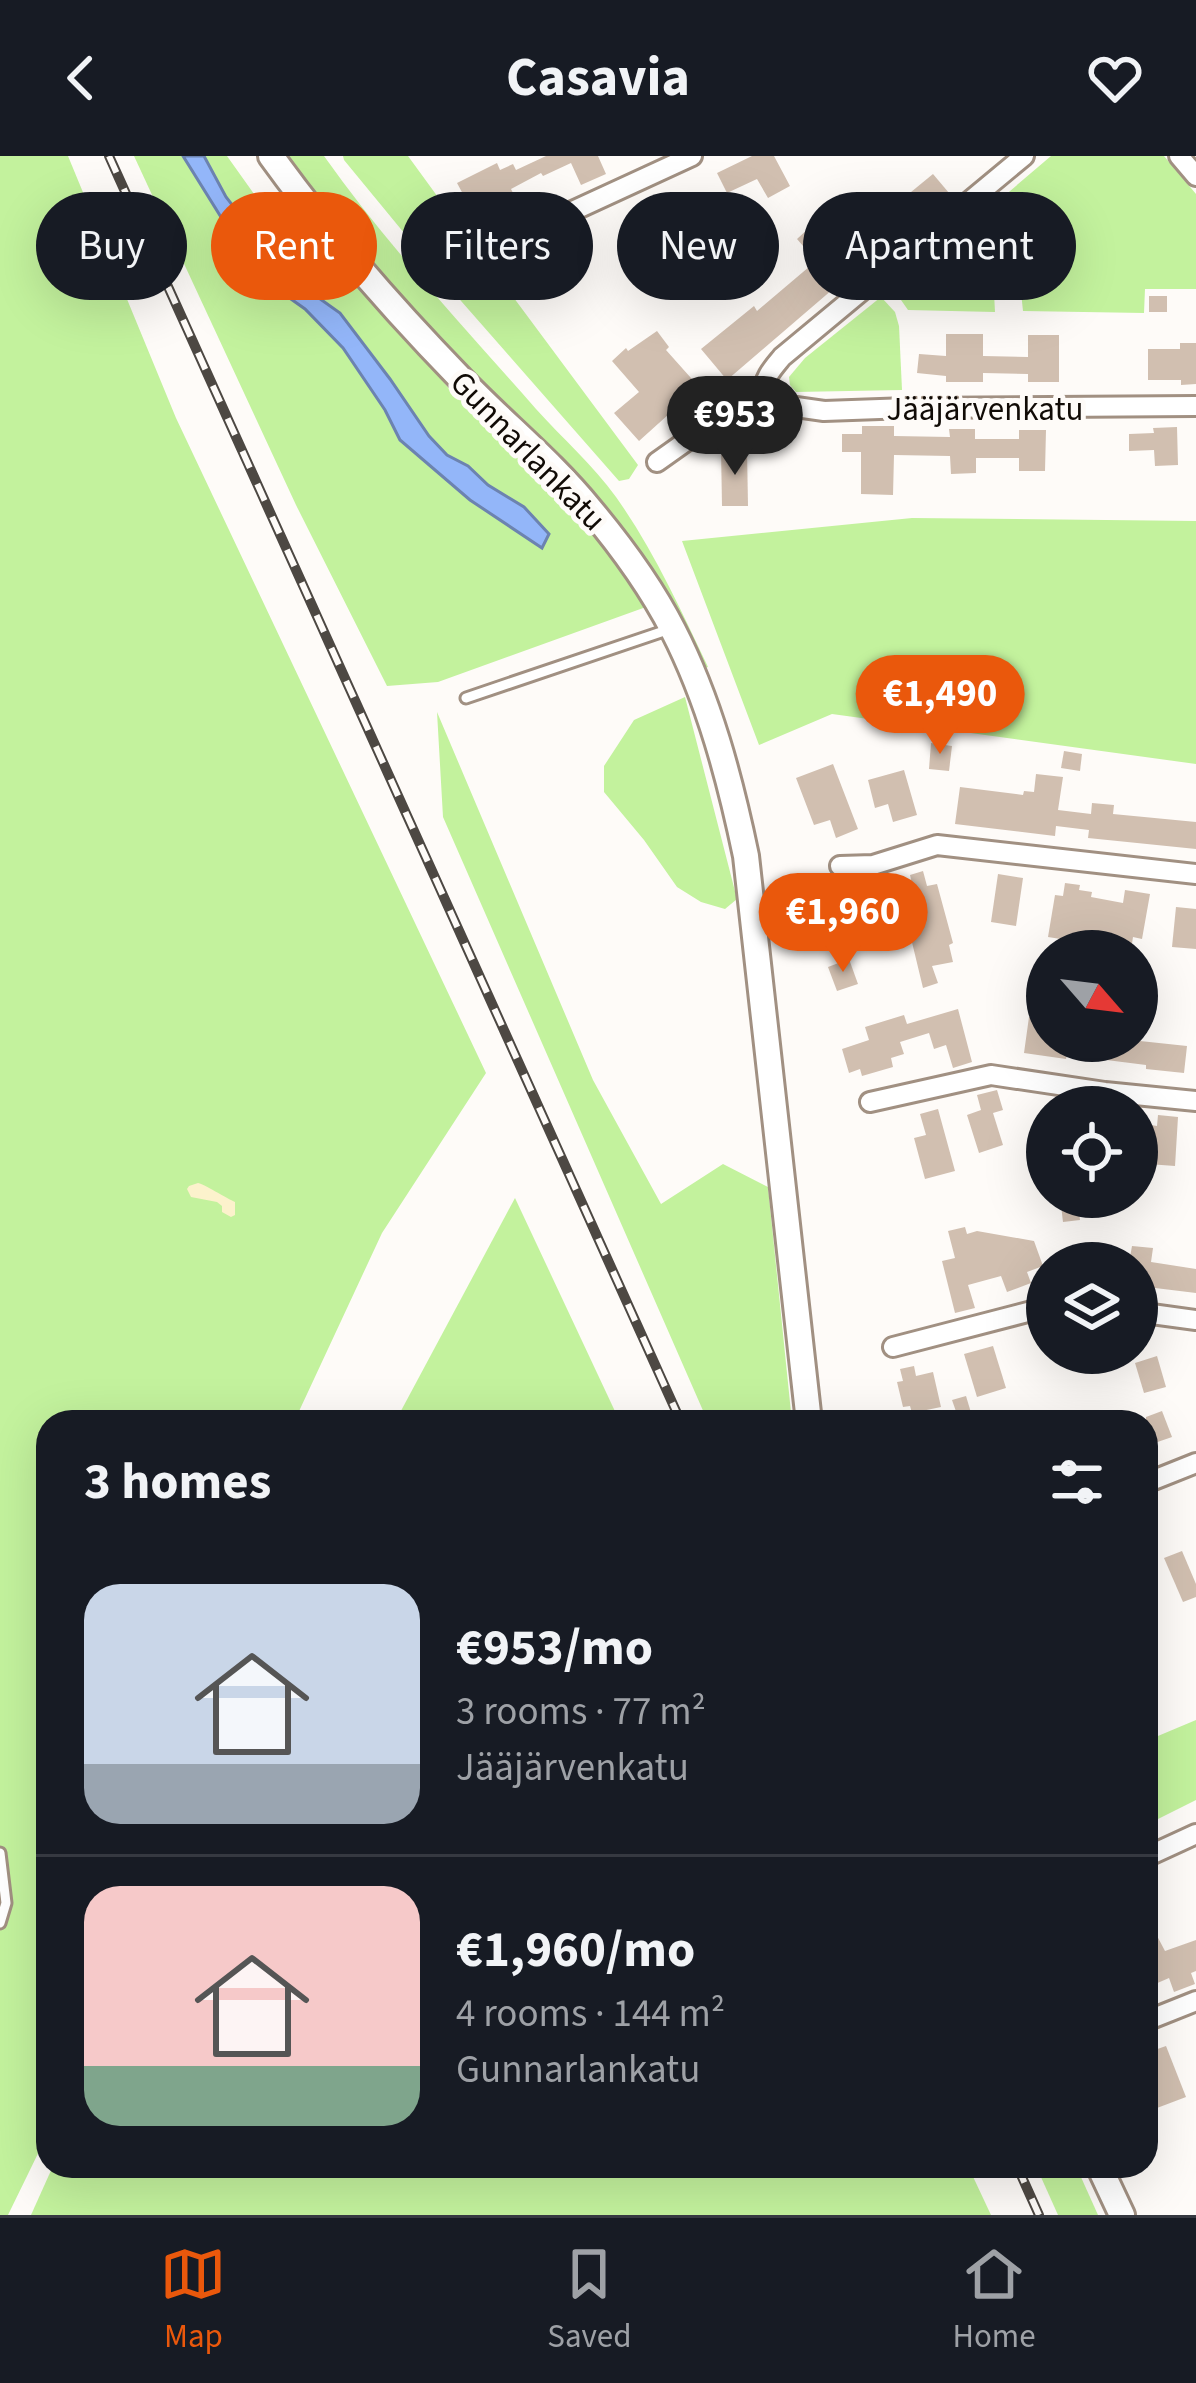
<!DOCTYPE html>
<meta charset="utf-8">
<style>
body{margin:0;font-family:"Source Sans 3",sans-serif;background:#20242c;color:#f1f3f6;height:100vh;display:flex;flex-direction:column;font-size:45px;white-space:nowrap}
*{box-sizing:border-box;margin:0}
p{font-size:39px;color:#9ea1a6}
.icon{flex:none;width:66px;height:66px;fill:none;stroke:currentColor;stroke-width:2;stroke-linecap:round;stroke-linejoin:round}
.map{position:relative;flex:1;overflow:hidden}
.panel{position:absolute;left:36px;top:1254px;width:1122px;height:768px;display:flex;flex-direction:column;background:#171b24;border-radius:36px;box-shadow:0 12px 48px #0002}
.panel>*{flex:none}
.banner{position:absolute;left:36px;top:36px;width:1125px;height:108px;display:flex;gap:24px}
.needle{width:78px;rotate:118deg}
.tools{position:absolute;left:1026px;top:774px;display:grid;gap:24px}
.tools a{display:grid;place-items:center;width:132px;height:132px;border-radius:50%;background:#171b24;box-shadow:0 12px 48px #0002;font-size:60px}
.price{position:absolute;translate:-50% -102px;padding:0 27px;border-radius:42px;background:#ea580c;color:#fff;font-size:39px;line-height:78px;filter:drop-shadow(0 3px 6px #0008)}
.price::after{content:'';position:absolute;left:50%;top:72px;width:36px;height:27px;margin-left:-18px;background:inherit;clip-path:polygon(0 0,100% 0,50% 100%)}
.price.current{background:#222;color:#fff}
ul{padding:0;list-style:none}
li{display:flex;align-items:center;gap:36px;height:300px;padding:0 48px}
li+li{border-top:3px solid #363941}
li span{display:grid;place-items:center;flex:none;width:336px;height:240px;border-radius:36px;color:#555}
li>.icon{margin-inline-start:auto}
span .icon{width:144px;height:144px;fill:#fffc;stroke-width:1}
li b{font-size:51px}
h2{display:flex;justify-content:space-between;align-items:center;height:144px;padding:0 48px;font-size:51px}
.tag{padding:0 42px;border-radius:54px;background:#171b24;box-shadow:0 12px 48px #0002;font-size:42px;line-height:108px}
.tag.current{background:#ea580c;color:#fff}
header{display:flex;justify-content:space-between;align-items:center;height:156px;padding:0 48px;background:#171b24;font-size:54px;font-weight:700}
.menu{display:flex;justify-content:space-around;align-items:center;height:168px;border-top:3px solid #363941;background:#171b24;font-size:33px;color:#9ea1a6}
.menu a{display:grid;justify-items:center;gap:6px}
.menu .current{color:#ea580c}
.map>svg:first-child{display:block}
.green{fill:#c3f29d}
.sand{fill:#fcf2cc}
.water{fill:#93b6f9;stroke:#6c83b0;stroke-width:3}
.building{fill:#d1bfb0}
.lines{fill:none;stroke-linecap:round;stroke-linejoin:round}
.service-casing{stroke:#a19082;stroke-width:15}
.minor-casing{stroke:#a19082;stroke-width:24}
.tertiary-casing{stroke:#a19082;stroke-width:30}
.service{stroke:#fff;stroke-width:9}
.minor{stroke:#fff;stroke-width:18}
.tertiary{stroke:#fff;stroke-width:24}
.rail-casing{stroke:#4d4843;stroke-width:10}
.rail{stroke:#fefbf8;stroke-width:6;stroke-dasharray:18;stroke-linecap:butt}
.labels{text-anchor:middle;stroke-width:10;stroke-linejoin:round;paint-order:stroke}
.street-label{font-size:33px;fill:#110b06;stroke:#fefbf8}
</style>
<header><svg class="icon" aria-label="back" viewBox="0 0 24 24"><path d="M15 5l-7 7 7 7"/></svg>Casavia<svg class="icon" aria-label="heart" viewBox="0 0 24 24"><path d="M12 20l-8-8c-3-5 5-10 8-4 3-6 11-1 8 4z"/></svg></header>
<div class="map">
<svg width="1196" height="2059" viewBox="0 0 1196 2059">
<rect width="100%" height="100%" fill="#fefbf8"/>
<!-- green -->
<g class="green">
<path d="M0,0H68L176,262L486,917L382,1077L294,1266H48V1977L8,2059H0Z"/>
<path d="M134,0H183L257,119L306,153L343,192L385,254L400,284L470,345L542,392L524,352L487,329L468,310L447,299L429,280L390,222L340,157L302,130L268,95L226,41L204,0H227L281,76L295,71L320,77L451,235L584,361L646,451L438,526L387,530L296,349Z"/>
<path d="M286,0H324C387,89 464,171 536,253C563,283 593,309 616,341C653,393 681,454 708,511L703,513C683,471 663,430 637,392C588,320 521,264 461,203C398,139 341,71 286,0Z"/>
<path d="M343,0H408L475,92H452L423,100L344,4Z"/>
<path d="M1051,0H1164L1196,38V133H1145L1144,157L1023,155L1021,136L994,137L995,156L908,154L894,134Z"/>
<path d="M448,110L480,114L491,111L638,309L629,323L619,325L440,121L441,115Z"/>
<path d="M881,141L895,156L899,170L902,234L796,236L790,229L789,221L805,202Z"/>
<path d="M912,362L1196,365V608L832,558L759,589L682,385Z"/>
<path d="M685,541L737,743L725,753L701,746L677,731L644,684L604,636V610L634,564Z"/>
<path d="M437,556L593,924L661,1048L723,1008L768,1031L792,1266H708L443,661Z"/>
<path d="M515,1042L620,1266H395Z"/>
<path d="M1196,1564V1644L1146,1669V1585Z"/>
<path d="M53,2010H968L991,2059H31Z"/>
<path d="M1036,2010H1076L1098,2059H1058Z"/>
</g>
<!-- sand -->
<path class="sand" d="M198,1027C202,1027 228,1043 235,1046V1059L231,1061L222,1056V1050L217,1046L191,1041L187,1033L189,1030Z"/>
<!-- water -->
<path class="water" d="M183,0H204L226,41L268,95L302,130L340,157L390,223L429,280L447,299L468,310L488,329L524,351L549,378L542,392L470,344L400,284L385,254L343,192L305,153L257,119Z"/>
<!-- building -->
<g class="building">
<path d="M546,0H598L606,18L581,29L571,7L543,20L541,17L511,33L515,41L476,62L457,27L497,7L500,14L513,8L516,14Z"/>
<path d="M752,0H774L790,30L768,42L757,23L727,37L717,17Z"/>
<path d="M933,18L949,37L899,79L883,59Z"/>
<path d="M809,72L847,121L727,224L701,193L754,150L757,155L816,105L797,83Z"/>
<rect x="1149" y="140" width="18" height="16"/>
<path d="M657,175L669,191L666,194L699,231L639,285L614,257L639,236L612,205L626,192L628,195Z"/>
<path d="M946,178H983V200L1028,201V179H1059V226H1028V218L983,217V226H946V220L917,217L919,198L946,200Z"/>
<path d="M1180,187H1196V228L1181,229V224H1148V193H1180Z"/>
<path d="M862,270H894V280L950,281L949,273H975V283H1019V274H1046L1045,315H1019V302H976V317L951,318L950,300L894,299L893,339L861,338V296H842V278H862Z"/>
<path d="M1177,271L1178,309L1155,310L1154,294L1129,295V278L1154,277L1153,272Z"/>
<path d="M721,293H747L748,350H722Z"/>
<path d="M931,587L952,590L949,615L929,613Z"/>
<path d="M1064,595L1082,598L1080,615L1061,612Z"/>
<path d="M833,608L858,673L836,682L830,664L814,669L796,622Z"/>
<path d="M904,614L917,659L893,666L888,648L875,652L868,624Z"/>
<path d="M1036,618L1063,621L1058,654L1091,658L1092,647L1114,649L1113,658L1196,666V693L1088,682L1089,674L1056,670L1055,680L955,668L960,631L1023,639L1024,635L1034,636Z"/>
<path d="M923,715L927,730L937,728L953,787L949,789L953,806L932,810L938,827L923,832L910,778L854,794L839,741L861,735L870,768L905,759L913,756L909,742L915,740L910,719Z"/>
<path d="M998,718L1023,722L1016,770L991,766Z"/>
<path d="M1065,727L1080,729L1079,734L1092,736L1091,741L1123,747L1125,734L1150,738L1142,783L1133,781L1131,794L1048,781L1055,739L1063,740Z"/>
<path d="M1176,751L1196,753V793L1172,791Z"/>
<path d="M849,803L858,828L837,835L828,811Z"/>
<path d="M1137,822L1153,826L1142,868L1137,867Z"/>
<path d="M958,853L972,906L953,912L946,889L934,893L929,877L900,886L904,898L891,902L893,911L862,920L860,913L849,917L842,893L869,884L865,871L904,859L907,868Z"/>
<path d="M1029,861L1047,864V885H1140L1187,890L1184,917L1146,913V909L1067,899L1066,903L1024,897Z"/>
<path d="M997,934L1003,954L993,957L1003,989L979,997L967,959L981,954L977,939Z"/>
<path d="M938,953L955,1015L925,1023L914,982L926,979L920,958Z"/>
<path d="M1158,959L1178,961L1175,1010L1148,1008L1151,969L1157,970Z"/>
<path d="M1060,1041H1077L1080,1064L1063,1066Z"/>
<path d="M965,1071L967,1078L977,1075L1034,1085L1043,1110L1027,1116L1031,1127L1007,1136L1001,1120L968,1129L975,1152L955,1157L942,1105L955,1102L948,1075Z"/>
<path d="M1132,1090L1153,1092L1151,1106L1196,1113V1137L1147,1131L1146,1140L1137,1139V1107H1129Z"/>
<path d="M1079,1092L1125,1099L1124,1107H1077Z"/>
<path d="M993,1190L1006,1232L977,1241L964,1198Z"/>
<path d="M1157,1200L1166,1231L1144,1237L1135,1207Z"/>
<path d="M914,1210L916,1220L933,1216L941,1251L912,1257L910,1250L903,1251L897,1226L903,1225L900,1213Z"/>
<path d="M966,1240L972,1260L959,1264L952,1244Z"/>
<path d="M1162,1255L1172,1281L1146,1290V1261Z"/>
<path d="M1182,1395L1196,1428V1441L1183,1446L1164,1402Z"/>
<path d="M1146,1759L1165,1795L1196,1784V1815L1191,1817L1195,1828L1174,1836L1169,1822L1146,1832Z"/>
<path d="M1166,1890L1186,1941L1157,1952L1146,1924V1897Z"/>
</g>
<g class="lines">
<!-- service casing -->
<g class="service-casing">
<g id="service">
<path d="M466,542L667,474"/>
<path d="M0,1697L6,1747L0,1767"/>
</g>
</g>
<!-- minor casing -->
<g class="minor-casing">
<g id="minor">
<path d="M1179,0L1196,20"/>
<path d="M492,83L538,71L692,0"/>
<path d="M764,236C764,221 773,212 782,201L1024,0"/>
<path d="M657,306L743,245L764,236L772,244L782,249L824,255L908,252L1196,250"/>
<path d="M840,710L873,709L937,689L1196,718"/>
<path d="M870,946L991,919L1105,936L1196,945"/>
<path d="M1137,1156L1196,1164"/>
<path d="M893,1191L1047,1151"/>
<path d="M1146,1327L1196,1307"/>
<path d="M1146,1701L1196,1678"/>
<path d="M1146,1865L1196,1845"/>
</g>
</g>
<!-- tertiary casing -->
<g class="tertiary-casing">
<g id="tertiary">
<path d="M271,0C328,79 394,154 461,223C503,267 552,306 590,353C621,390 651,431 673,474C709,544 730,623 746,700L809,1266"/>
<path d="M1099,2010L1122,2059"/>
</g>
</g>
<!-- service -->
<use href="#service" class="service"/>
<!-- minor -->
<use href="#minor" class="minor"/>
<!-- tertiary -->
<use href="#tertiary" class="tertiary"/>
<!-- rail casing -->
<g class="rail-casing">
<g id="rail">
<path d="M109,0L681,1266"/>
<path d="M1017,2010L1039,2059"/>
</g>
</g>
<!-- rail -->
<use href="#rail" class="rail"/>
</g>
<g class="labels">
<!-- street labels -->
<g class="street-label">
<text x="985" y="264">Jääjärvenkatu</text>
<text transform="translate(529 294) rotate(46)" y="12">Gunnarlankatu</text>
</g>
</g>
</svg>
<div class="tools">
<a><svg class="needle" viewBox="-14 -14 28 28"><path d="M0-13l5 13h-10z" fill="#e53935"/><path d="M0 13l5-13h-10z" fill="#9ea1a6"/></svg></a>
<a><svg class="icon" aria-label="locate" viewBox="0 0 24 24"><circle cx="12" cy="12" r="6"/><path d="M12 2v4M12 18v4M2 12h4M18 12h4"/></svg></a>
<a><svg class="icon" aria-label="layers" viewBox="0 0 24 24"><path d="M12 4l9 5-9 5-9-5zM3 14l9 5 9-5"/></svg></a>
</div>
<b class="price current" style="left:735px;top:322px">€953</b>
<b class="price" style="left:940px;top:601px">€1,490</b>
<b class="price" style="left:843px;top:819px">€1,960</b>
<div class="banner">
<a class="tag">Buy</a>
<a class="tag current">Rent</a>
<a class="tag">Filters</a>
<a class="tag">New</a>
<a class="tag">Apartment</a>
</div>
<section class="panel">
<h2>3 homes<svg class="icon" aria-label="filters" viewBox="0 0 24 24"><path d="M4 7h16M4 17h16"/><circle cx="9" cy="7" r="2"/><circle cx="15" cy="17" r="2"/></svg></h2>
<ul>
<li><span style="background:linear-gradient(#c9d6e8 75%,#9aa5b1 0)"><svg class="icon" aria-label="home" viewBox="0 0 24 24"><path d="M3 11l9-7 9 7M6 9v11h12V9"/></svg></span><div><b>€953/mo</b><p>3 rooms · 77 m²</p><p>Jääjärvenkatu</p></div></li>
<li><span style="background:linear-gradient(#f6c9c9 75%,#7fa58c 0)"><svg class="icon" aria-label="home" viewBox="0 0 24 24"><path d="M3 11l9-7 9 7M6 9v11h12V9"/></svg></span><div><b>€1,960/mo</b><p>4 rooms · 144 m²</p><p>Gunnarlankatu</p></div></li>
</ul>
</section>
</div>
<nav class="menu">
<a class="current"><svg class="icon" aria-label="map" viewBox="0 0 24 24"><path d="M3 6l6-2 6 2 6-2v14l-6 2-6-2-6 2zM9 4v14M15 6v14"/></svg>Map</a>
<a><svg class="icon" aria-label="saved" viewBox="0 0 24 24"><path d="M7 4h10v16l-5-4-5 4z"/></svg>Saved</a>
<a><svg class="icon" aria-label="home" viewBox="0 0 24 24"><path d="M3 11l9-7 9 7M6 9v11h12V9"/></svg>Home</a>
</nav>
